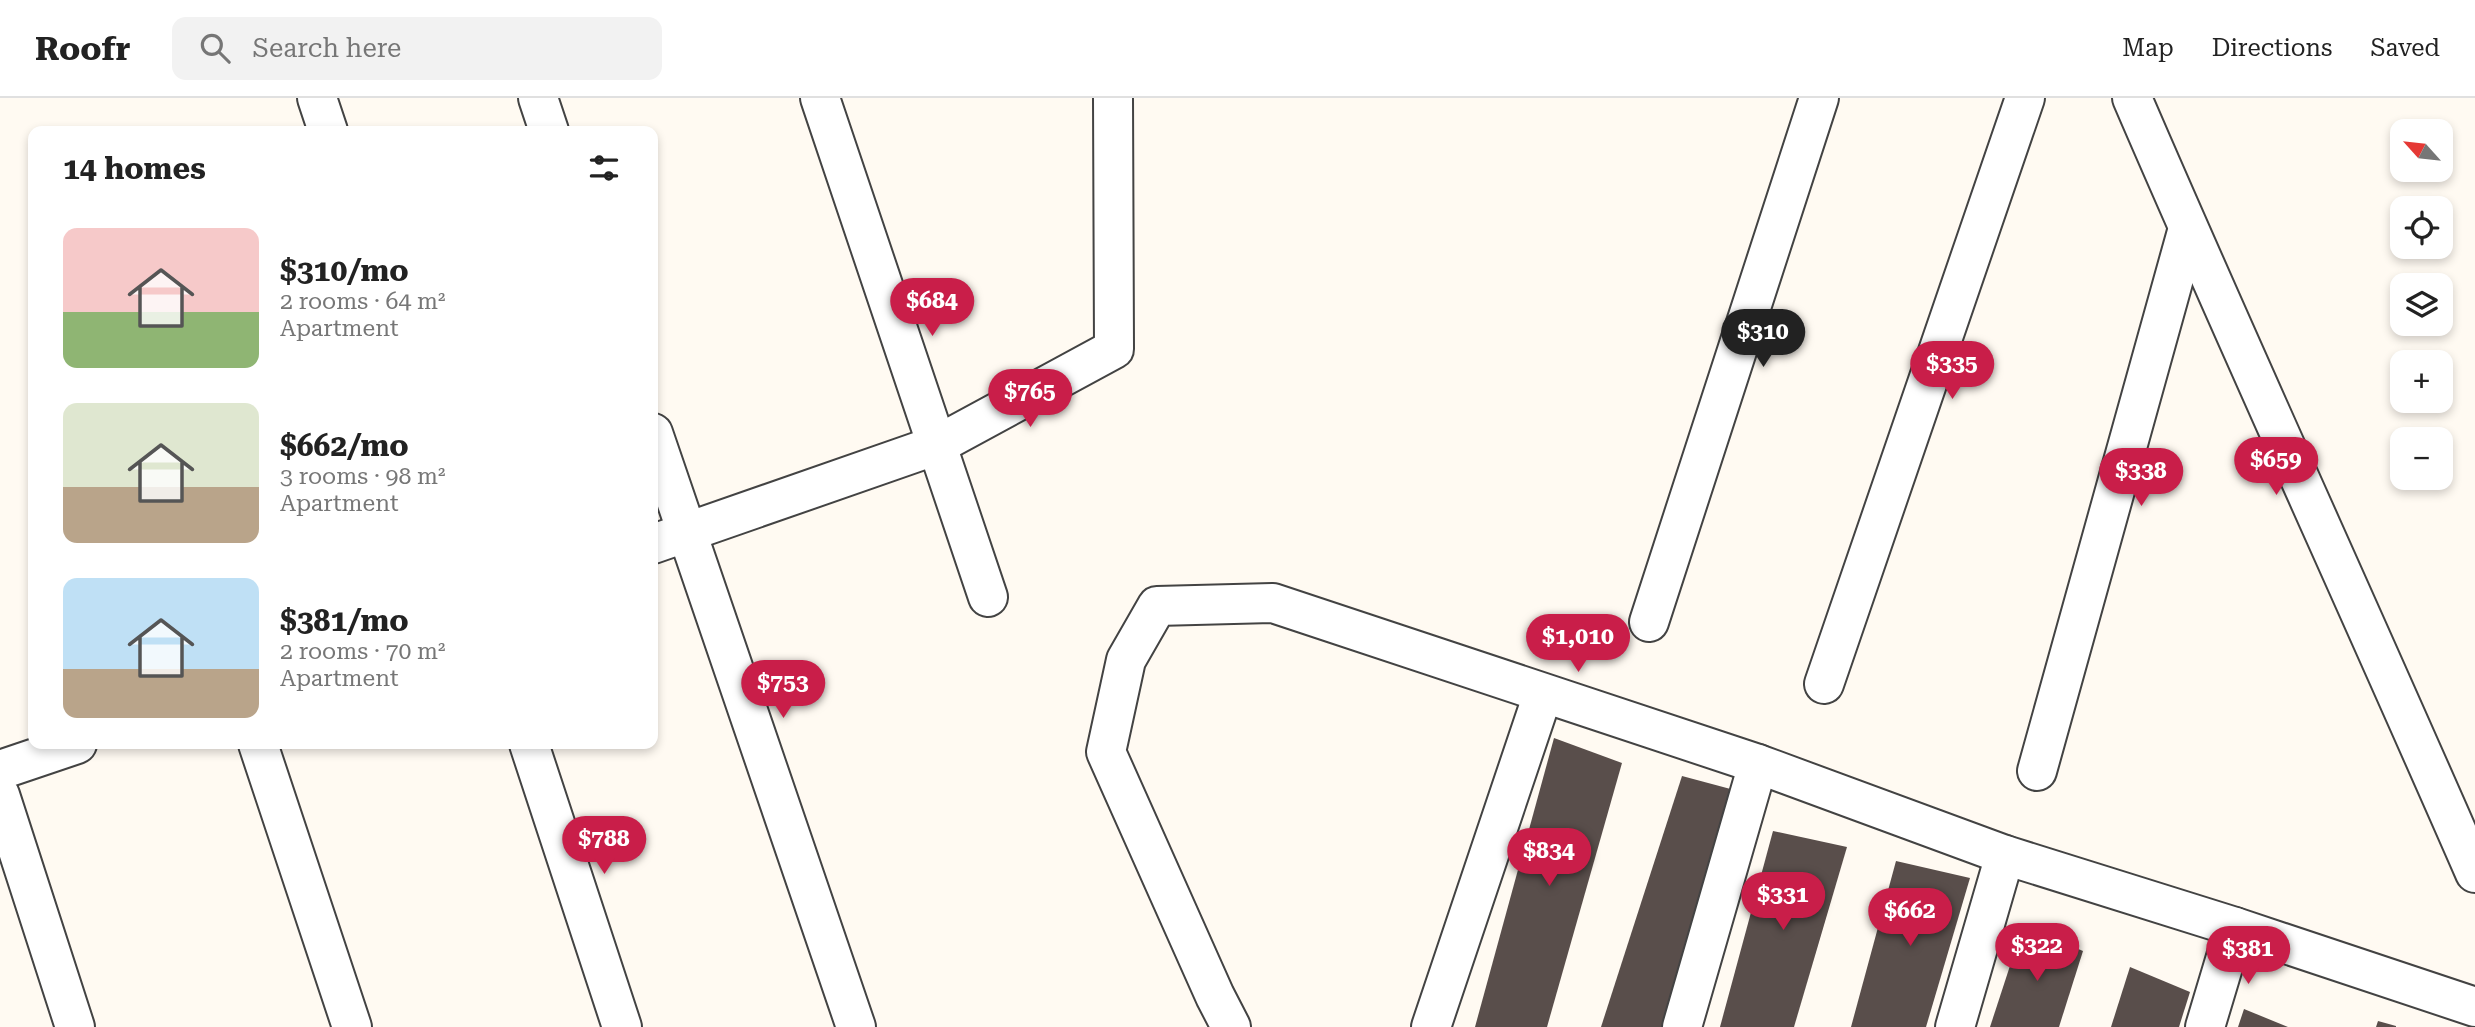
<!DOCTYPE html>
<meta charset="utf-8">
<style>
body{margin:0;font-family:"Roboto Serif",serif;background:#f2f2f2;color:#222;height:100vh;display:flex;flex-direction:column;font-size:26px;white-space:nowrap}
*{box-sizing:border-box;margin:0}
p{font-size:23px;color:#767676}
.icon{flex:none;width:38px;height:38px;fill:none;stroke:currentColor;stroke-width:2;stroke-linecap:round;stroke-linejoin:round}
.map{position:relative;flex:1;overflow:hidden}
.drawer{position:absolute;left:28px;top:28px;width:630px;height:623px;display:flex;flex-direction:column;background:#fff;border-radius:14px;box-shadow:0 4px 10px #0003}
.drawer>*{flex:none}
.needle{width:46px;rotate:297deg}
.tools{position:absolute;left:2390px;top:21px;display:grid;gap:14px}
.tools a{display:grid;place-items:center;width:63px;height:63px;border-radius:14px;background:#fff;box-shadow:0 4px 10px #0003;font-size:35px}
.price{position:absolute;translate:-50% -60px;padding:0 16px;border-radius:24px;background:#c91e49;color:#fff;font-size:23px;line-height:46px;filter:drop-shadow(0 2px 4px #0008)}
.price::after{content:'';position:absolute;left:50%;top:42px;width:21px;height:16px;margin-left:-10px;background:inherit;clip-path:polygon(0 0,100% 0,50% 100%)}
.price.on{background:#222;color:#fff}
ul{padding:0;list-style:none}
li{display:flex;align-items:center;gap:21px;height:175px;padding:0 35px}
li span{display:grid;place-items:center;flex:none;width:196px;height:140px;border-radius:14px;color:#555}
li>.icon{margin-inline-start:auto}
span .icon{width:84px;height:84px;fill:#fffc;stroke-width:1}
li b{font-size:30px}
h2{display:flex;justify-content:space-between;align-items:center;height:84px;padding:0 35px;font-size:30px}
header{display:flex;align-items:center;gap:42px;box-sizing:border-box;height:98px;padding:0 35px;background:#fff;border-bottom:2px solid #e0e0e0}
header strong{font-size:33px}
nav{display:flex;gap:38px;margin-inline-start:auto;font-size:24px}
.search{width:490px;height:63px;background:#f2f2f2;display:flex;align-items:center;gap:18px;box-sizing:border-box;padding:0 24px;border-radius:14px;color:#767676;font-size:26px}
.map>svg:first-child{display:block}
.building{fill:#594e4b}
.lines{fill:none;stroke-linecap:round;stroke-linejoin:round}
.minor-casing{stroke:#434343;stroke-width:42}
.tertiary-casing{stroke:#434343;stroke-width:42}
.minor{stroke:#fff;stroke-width:38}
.tertiary{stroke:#fff;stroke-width:38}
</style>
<header>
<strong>Roofr</strong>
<div class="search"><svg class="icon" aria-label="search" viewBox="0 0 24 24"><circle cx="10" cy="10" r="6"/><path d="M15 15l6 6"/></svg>Search here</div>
<nav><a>Map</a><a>Directions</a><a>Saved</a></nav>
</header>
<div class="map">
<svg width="2475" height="929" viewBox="0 0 2475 929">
<rect width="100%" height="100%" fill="#fffaf2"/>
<!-- building -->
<g class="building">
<path d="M1554,640L1622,665L1547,929H1475Z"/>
<path d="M1682,678L1738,693L1668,929H1601Z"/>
<path d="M1773,733L1847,749L1794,929H1720Z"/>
<path d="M1896,763L1970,780L1926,929H1851Z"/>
<path d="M2023,828L2083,853L2059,929H1990Z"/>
<path d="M2130,869L2190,894L2179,929H2111Z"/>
<path d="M2244,911L2288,929H2238Z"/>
<path d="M2378,923L2396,928V929H2376Z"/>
</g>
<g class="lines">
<!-- minor casing -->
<g class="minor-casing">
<g id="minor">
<path d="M317,0L328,33"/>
<path d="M538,0L549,33"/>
<path d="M820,0L988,499"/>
<path d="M653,335L856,929"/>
<path d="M653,446L937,347L1114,251L1113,0"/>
<path d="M1649,524L1819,0"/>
<path d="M1824,586L2025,0"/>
<path d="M258,646L352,929"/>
<path d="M529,646L622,929"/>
<path d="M0,672L77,646"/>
<path d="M2037,673L2188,130"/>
<path d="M0,697L75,929"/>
<path d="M1231,929L1215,898L1106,654L1126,562L1157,508L1273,505L1758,666L2005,757L2235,829L2475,909"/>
<path d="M1431,929L1543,596"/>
<path d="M1682,929L1758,666"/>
<path d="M1955,929L2005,757"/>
<path d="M2205,929L2235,829"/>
</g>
</g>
<!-- tertiary casing -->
<g class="tertiary-casing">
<path id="tertiary" d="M2132,0C2244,260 2362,516 2475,775"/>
</g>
<!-- minor -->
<use href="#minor" class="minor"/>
<!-- tertiary -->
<use href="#tertiary" class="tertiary"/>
</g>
</svg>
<div class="tools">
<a><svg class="needle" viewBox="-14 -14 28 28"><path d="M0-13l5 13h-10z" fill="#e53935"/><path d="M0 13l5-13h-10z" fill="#767676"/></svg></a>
<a><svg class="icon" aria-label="locate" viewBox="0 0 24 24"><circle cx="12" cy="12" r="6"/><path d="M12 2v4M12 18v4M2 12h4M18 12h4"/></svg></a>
<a><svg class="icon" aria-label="layers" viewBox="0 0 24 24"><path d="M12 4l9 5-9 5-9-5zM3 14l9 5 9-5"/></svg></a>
<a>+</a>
<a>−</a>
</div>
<b class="price" style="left:932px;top:240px">$684</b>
<b class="price on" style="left:1763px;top:271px">$310</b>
<b class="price" style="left:1952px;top:303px">$335</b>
<b class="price" style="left:1030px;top:331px">$765</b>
<b class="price" style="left:2276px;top:399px">$659</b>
<b class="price" style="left:2141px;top:410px">$338</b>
<b class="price" style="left:1578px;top:576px">$1,010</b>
<b class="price" style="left:783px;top:622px">$753</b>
<b class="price" style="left:604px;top:778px">$788</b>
<b class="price" style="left:1549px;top:790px">$834</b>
<b class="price" style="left:1783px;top:834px">$331</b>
<b class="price" style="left:1910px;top:850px">$662</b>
<b class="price" style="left:2037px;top:885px">$322</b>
<b class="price" style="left:2248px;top:888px">$381</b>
<section class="drawer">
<h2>14 homes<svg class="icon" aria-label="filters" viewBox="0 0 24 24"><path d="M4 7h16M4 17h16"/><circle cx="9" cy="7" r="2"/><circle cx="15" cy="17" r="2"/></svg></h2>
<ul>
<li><span style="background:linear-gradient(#f6c9c9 60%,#8fb573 0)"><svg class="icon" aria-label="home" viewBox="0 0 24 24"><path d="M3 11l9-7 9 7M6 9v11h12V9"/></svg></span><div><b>$310/mo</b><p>2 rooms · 64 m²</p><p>Apartment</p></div></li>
<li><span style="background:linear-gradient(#dfe7d0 60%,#b9a48a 0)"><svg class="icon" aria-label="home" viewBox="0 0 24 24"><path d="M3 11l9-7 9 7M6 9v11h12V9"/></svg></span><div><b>$662/mo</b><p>3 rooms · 98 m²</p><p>Apartment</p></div></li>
<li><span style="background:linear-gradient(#bfe0f5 65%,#b9a48a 0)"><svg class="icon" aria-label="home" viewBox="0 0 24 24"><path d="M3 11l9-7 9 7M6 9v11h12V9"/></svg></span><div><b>$381/mo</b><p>2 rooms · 70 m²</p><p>Apartment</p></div></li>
</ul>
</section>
</div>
